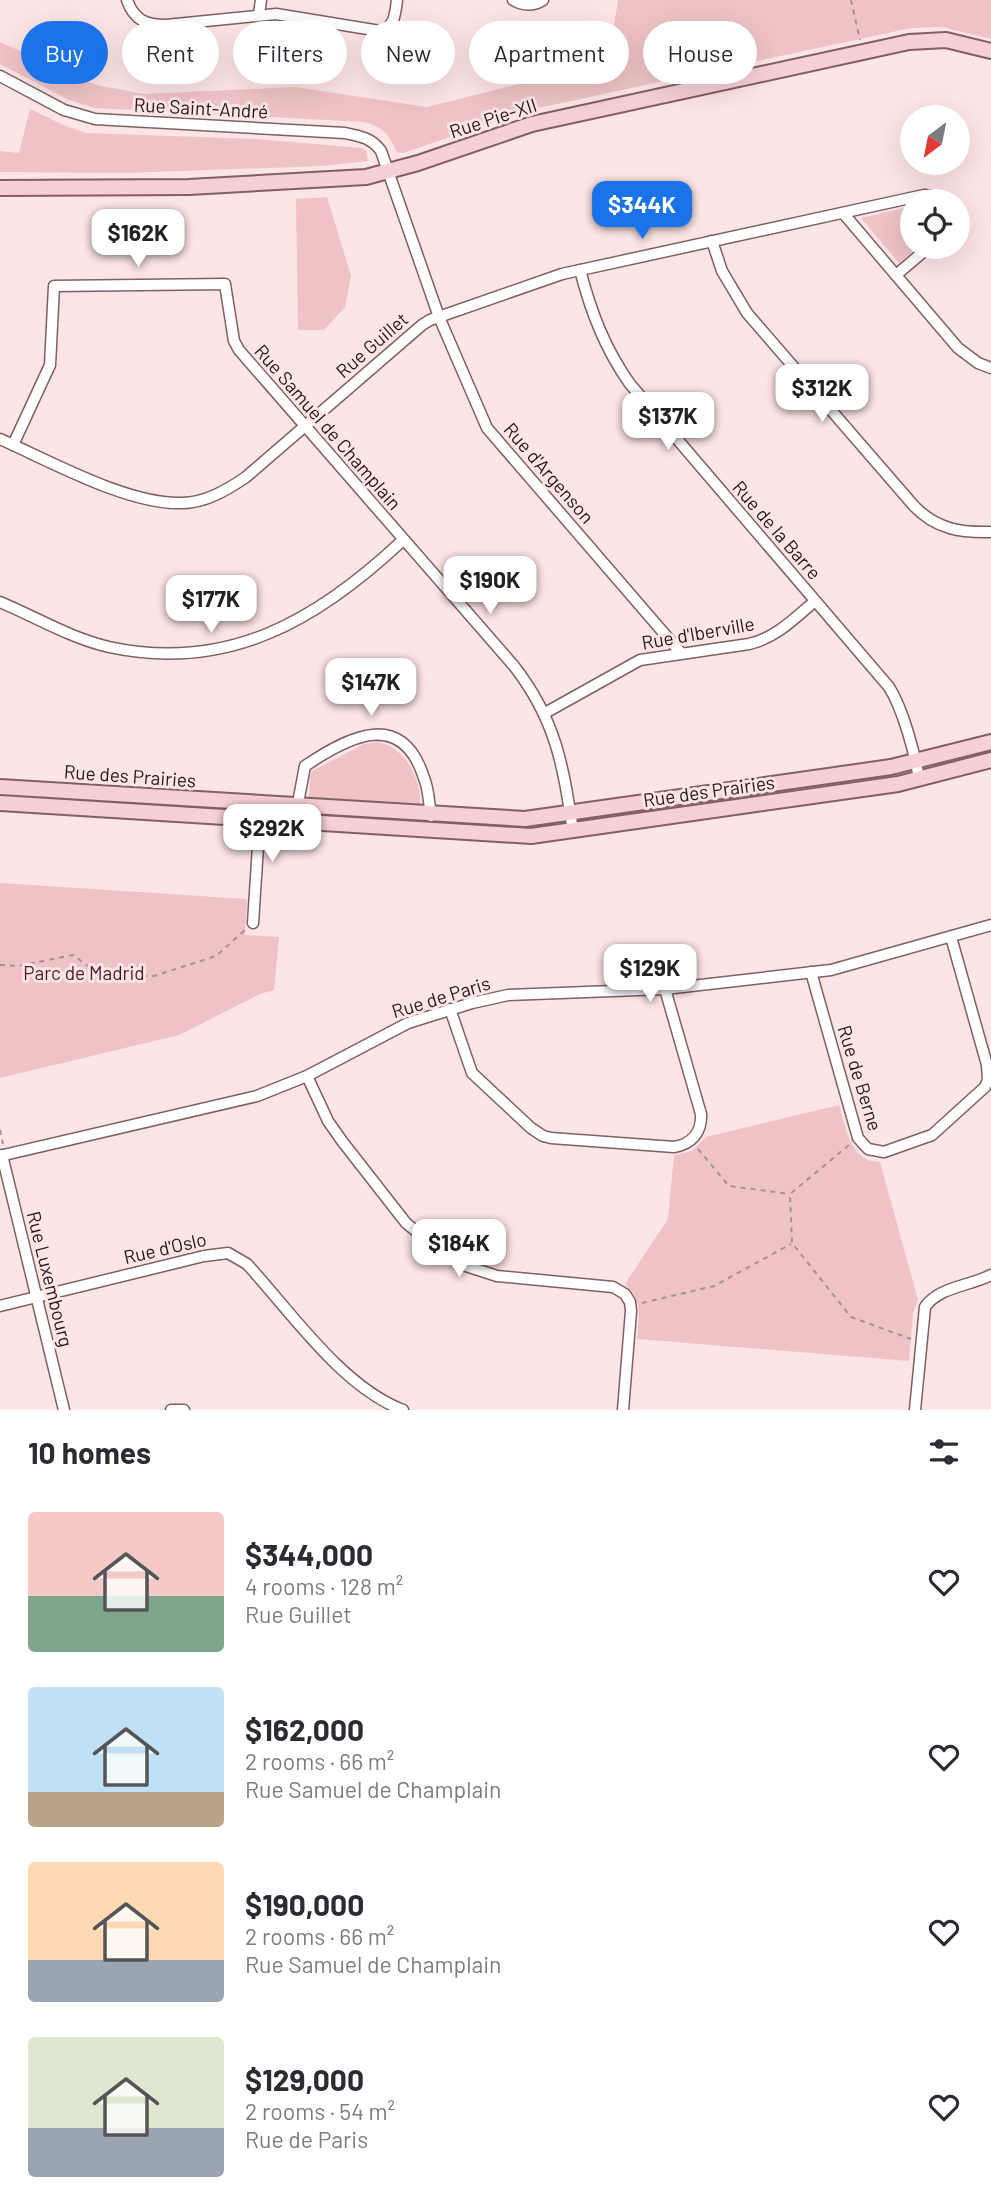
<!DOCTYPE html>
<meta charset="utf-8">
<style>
body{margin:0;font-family:Barlow,sans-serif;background:#f2f2f3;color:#2b2b33;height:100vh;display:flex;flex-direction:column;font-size:26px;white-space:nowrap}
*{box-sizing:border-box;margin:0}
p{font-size:23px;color:#7c7c81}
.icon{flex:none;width:38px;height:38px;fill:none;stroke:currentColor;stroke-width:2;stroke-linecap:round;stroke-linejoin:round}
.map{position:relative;height:1410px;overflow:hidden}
.details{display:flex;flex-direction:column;background:#fff;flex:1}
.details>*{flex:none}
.banner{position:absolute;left:21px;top:21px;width:950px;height:63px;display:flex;gap:14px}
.needle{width:46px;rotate:212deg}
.controls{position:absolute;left:900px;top:105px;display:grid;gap:14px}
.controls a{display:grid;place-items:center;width:70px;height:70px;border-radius:50%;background:#fff;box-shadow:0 7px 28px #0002;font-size:35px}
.price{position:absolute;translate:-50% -60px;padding:0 16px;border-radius:14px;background:#fff;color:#222;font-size:23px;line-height:46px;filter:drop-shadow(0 2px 4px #0008)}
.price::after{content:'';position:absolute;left:50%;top:42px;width:21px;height:16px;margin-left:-10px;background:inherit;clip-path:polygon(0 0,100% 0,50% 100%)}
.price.on{background:#1a73e8;color:#fff}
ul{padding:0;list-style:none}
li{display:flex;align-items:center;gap:21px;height:175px;padding:0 28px}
li span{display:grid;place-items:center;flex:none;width:196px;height:140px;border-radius:7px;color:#555}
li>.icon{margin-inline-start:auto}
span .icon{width:84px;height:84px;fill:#fffc;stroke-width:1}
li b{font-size:30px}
h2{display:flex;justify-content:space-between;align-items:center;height:84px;padding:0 28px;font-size:30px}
.chip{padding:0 24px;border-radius:32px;background:#fff;box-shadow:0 7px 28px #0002;font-size:24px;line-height:63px}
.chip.on{background:#1a73e8;color:#fff}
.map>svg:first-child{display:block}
.green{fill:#efc3c5}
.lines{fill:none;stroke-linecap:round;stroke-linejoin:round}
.street-casing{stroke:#825f60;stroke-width:13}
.secondary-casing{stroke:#825f60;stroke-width:18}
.path{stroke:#a59191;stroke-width:2;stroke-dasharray:5 5;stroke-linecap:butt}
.street{stroke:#fff;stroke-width:10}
.secondary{stroke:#f6d0d4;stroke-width:14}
.labels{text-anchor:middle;stroke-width:6;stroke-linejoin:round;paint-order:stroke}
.street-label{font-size:19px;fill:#261818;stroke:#fde4e5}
.park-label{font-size:19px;fill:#4e191f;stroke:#fde4e5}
</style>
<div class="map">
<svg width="991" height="1410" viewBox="0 0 991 1410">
<rect width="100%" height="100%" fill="#fde4e5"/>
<!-- green -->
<g class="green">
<path d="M618,0H991V39L942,27L911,28L529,110L403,153L397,152C389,135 384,127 364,122L94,108L69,100L0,64V42L96,85L144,94L295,87L427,107L555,75L609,58Z"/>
<path d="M30,109L66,126L86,133L256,139L362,148L366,151L368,161L323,166L122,173L0,172V151L19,153Z"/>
<path d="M327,197L351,276L345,307L324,330H298L296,199Z"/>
<path d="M912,206V247H917L899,263L861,218Z"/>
<path d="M378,742C406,747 422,781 420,807L309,800L310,777L312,771L364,744Z"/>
<path d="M0,883L247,899L245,935L279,937L274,990L260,994L179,1035L0,1078Z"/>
<path d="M839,1105C846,1128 850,1162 880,1162L918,1300L913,1313L909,1361L637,1339C639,1318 643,1300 625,1284L668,1219L674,1155L692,1151L706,1137Z"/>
</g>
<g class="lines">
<!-- street casing -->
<g class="street-casing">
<g id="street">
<path d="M127,0C134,20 146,25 166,25L276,14L380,31C395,27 395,14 397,0"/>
<path d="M513,0C523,6 534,6 543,0"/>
<path d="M259,14L261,0"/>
<path d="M0,76L64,110L95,119L345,133C360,136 372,138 381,151L439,317L487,428L681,653"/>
<path d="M843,213L958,348L978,363L991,368"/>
<path d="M712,241L722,271L747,313L914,506C936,529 961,533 991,532"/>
<path d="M580,270C591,312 605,349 630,384L889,687C903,709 915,754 919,779"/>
<path d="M896,275L929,247"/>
<path d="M0,439C50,461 128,505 182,503C205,503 227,490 246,477L422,325L430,320L562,274L924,195L933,196L941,201"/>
<path d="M13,445L50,365L54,286L225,284L234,341L239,350L514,666C556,720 563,765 573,831"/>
<path d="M0,602C36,617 70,638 109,647C229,673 319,619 403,540"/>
<path d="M545,713L640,660L749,644C776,638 795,618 815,601"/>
<path d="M298,823V803L305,766C348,737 402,708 424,778C429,790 429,804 431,816"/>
<path d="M253,923L259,831L263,804"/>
<path d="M811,972L858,1138L868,1149L884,1152L932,1135L985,1087L988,1080L987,1065L951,937"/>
<path d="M450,1009L472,1073L531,1128L543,1136L551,1138L674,1147C692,1144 702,1132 701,1114L665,989"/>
<path d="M307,1076L328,1121L342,1141L406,1223L439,1250L466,1266L497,1276L613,1287L625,1294L630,1302L631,1311L623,1410"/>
<path d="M2,1155L64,1410"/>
<path d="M0,1156L257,1096L307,1076L408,1023L472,1003L508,995L665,989L831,970L991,925"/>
<path d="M0,1306L204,1256L228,1253L247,1264C291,1312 342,1387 403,1410"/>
<path d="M171,1410H184"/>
<path d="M915,1410L925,1307C938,1287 970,1286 991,1275"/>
</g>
</g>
<!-- secondary casing -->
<g class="secondary-casing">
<g id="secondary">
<path d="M0,188L189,187L366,177L418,163L532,124L909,42L946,40L991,51"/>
<path d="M0,787L525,819L891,767L991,742"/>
<path d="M0,803L531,836L898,784L991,760"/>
</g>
</g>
<!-- path -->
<g class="path">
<path d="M851,0L860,40"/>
<path d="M0,965L18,966L73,955L100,975L154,976L216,956L245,930"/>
<path d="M0,1130L3,1144"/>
<path d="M849,1145L790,1194L792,1243L851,1317L911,1339"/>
<path d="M698,1149L729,1186L790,1194"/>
<path d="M642,1303L714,1286L791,1244"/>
</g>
<!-- street -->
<use href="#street" class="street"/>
<!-- secondary -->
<use href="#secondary" class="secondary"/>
</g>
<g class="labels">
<!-- street labels -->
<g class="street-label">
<text transform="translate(201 108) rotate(3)" y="7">Rue Saint-André</text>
<text transform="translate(493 118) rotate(-18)" y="7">Rue Pie-XII</text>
<text transform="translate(372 345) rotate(-41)" y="7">Rue Guillet</text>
<text transform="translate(328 427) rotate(49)" y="7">Rue Samuel de Champlain</text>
<text transform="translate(549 473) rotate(49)" y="7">Rue d'Argenson</text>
<text transform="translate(777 530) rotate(49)" y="7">Rue de la Barre</text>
<text transform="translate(698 633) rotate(-10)" y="7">Rue d'Iberville</text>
<text transform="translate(130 776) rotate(4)" y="7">Rue des Prairies</text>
<text transform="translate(709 791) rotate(-8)" y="7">Rue des Prairies</text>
<text transform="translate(441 997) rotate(-17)" y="7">Rue de Paris</text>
<text transform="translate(860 1078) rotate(73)" y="7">Rue de Berne</text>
<text transform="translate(165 1248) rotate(-13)" y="7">Rue d'Oslo</text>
<text transform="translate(50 1279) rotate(76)" y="7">Rue Luxembourg</text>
</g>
<!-- park labels -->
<g class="park-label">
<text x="84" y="980">Parc de Madrid</text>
</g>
</g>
</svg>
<div class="controls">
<a><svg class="needle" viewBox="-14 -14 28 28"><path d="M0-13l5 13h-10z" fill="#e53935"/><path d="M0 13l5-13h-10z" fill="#7c7c81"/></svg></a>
<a><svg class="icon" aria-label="locate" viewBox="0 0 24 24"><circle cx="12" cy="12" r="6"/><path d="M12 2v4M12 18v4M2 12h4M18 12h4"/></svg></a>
</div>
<b class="price on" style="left:642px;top:241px">$344K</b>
<b class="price" style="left:138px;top:269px">$162K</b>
<b class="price" style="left:822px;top:424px">$312K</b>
<b class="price" style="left:668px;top:452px">$137K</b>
<b class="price" style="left:490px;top:616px">$190K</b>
<b class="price" style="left:211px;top:635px">$177K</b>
<b class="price" style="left:371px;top:718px">$147K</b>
<b class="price" style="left:272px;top:864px">$292K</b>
<b class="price" style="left:650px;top:1004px">$129K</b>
<b class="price" style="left:459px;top:1279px">$184K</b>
<div class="banner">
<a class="chip on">Buy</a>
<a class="chip">Rent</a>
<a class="chip">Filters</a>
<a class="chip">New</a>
<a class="chip">Apartment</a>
<a class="chip">House</a>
</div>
</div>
<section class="details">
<h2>10 homes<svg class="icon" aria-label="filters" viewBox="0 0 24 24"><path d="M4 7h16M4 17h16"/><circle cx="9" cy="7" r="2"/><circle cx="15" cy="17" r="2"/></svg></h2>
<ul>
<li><span style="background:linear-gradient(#f6c9c9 60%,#7fa58c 0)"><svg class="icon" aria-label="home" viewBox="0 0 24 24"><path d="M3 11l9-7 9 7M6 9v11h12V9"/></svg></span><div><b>$344,000</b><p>4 rooms · 128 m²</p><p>Rue Guillet</p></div><svg class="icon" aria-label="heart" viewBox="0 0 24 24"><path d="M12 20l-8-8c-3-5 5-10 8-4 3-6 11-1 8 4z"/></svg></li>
<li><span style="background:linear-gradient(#bfe0f5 75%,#b9a48a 0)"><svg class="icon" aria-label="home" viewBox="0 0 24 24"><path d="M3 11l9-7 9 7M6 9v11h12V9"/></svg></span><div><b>$162,000</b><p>2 rooms · 66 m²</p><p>Rue Samuel de Champlain</p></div><svg class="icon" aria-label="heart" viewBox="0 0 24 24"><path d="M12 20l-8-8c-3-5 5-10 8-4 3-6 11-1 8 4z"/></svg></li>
<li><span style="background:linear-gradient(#ffd9b3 70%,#9aa5b1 0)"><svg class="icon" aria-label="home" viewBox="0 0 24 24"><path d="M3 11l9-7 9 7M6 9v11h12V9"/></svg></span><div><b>$190,000</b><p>2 rooms · 66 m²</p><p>Rue Samuel de Champlain</p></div><svg class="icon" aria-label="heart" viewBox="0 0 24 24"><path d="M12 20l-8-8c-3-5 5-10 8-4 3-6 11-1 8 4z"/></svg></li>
<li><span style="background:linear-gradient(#dfe7d0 65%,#9aa5b1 0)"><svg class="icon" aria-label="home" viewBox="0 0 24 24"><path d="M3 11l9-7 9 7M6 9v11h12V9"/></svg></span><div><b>$129,000</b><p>2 rooms · 54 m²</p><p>Rue de Paris</p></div><svg class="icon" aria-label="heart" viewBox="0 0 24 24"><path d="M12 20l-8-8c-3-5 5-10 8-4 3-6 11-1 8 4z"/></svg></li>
</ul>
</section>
